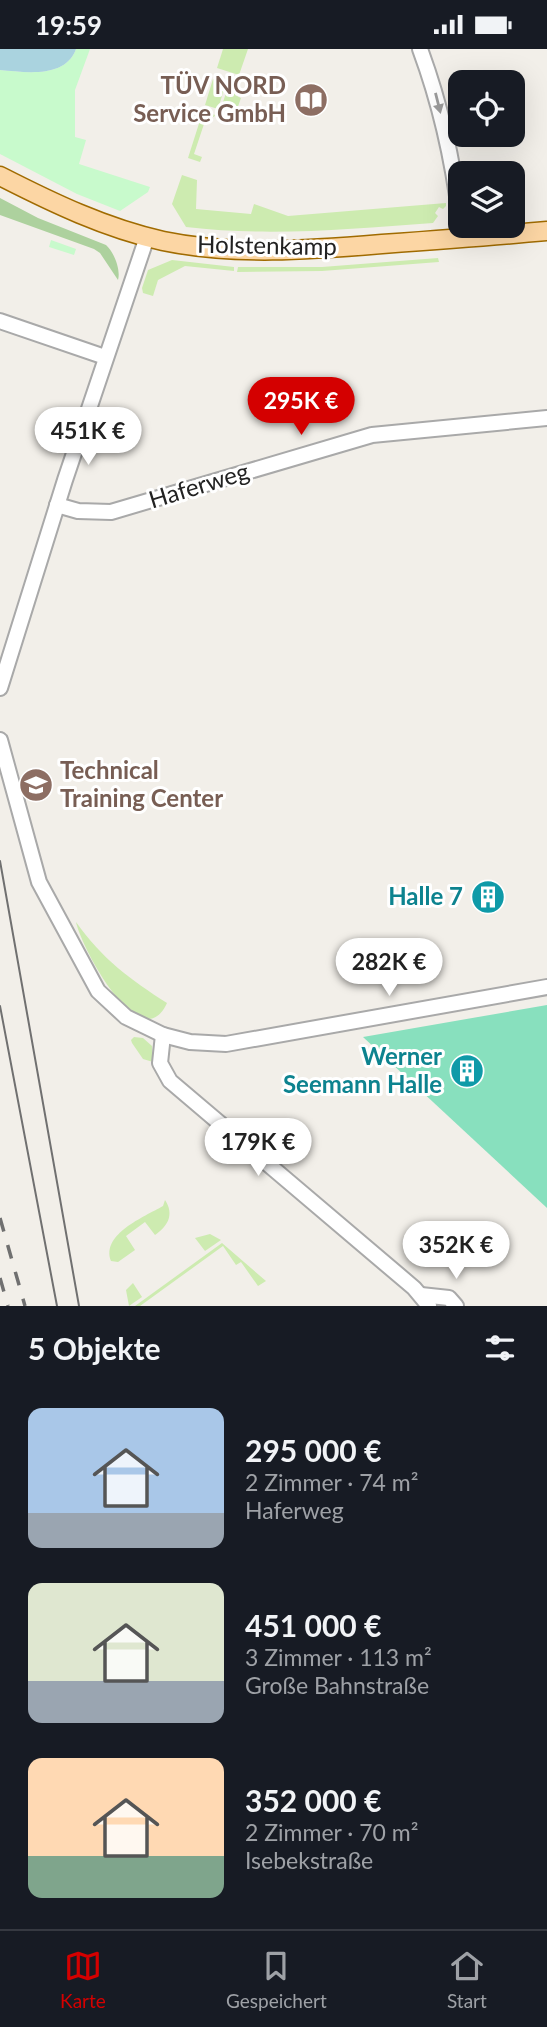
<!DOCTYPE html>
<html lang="de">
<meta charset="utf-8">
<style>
body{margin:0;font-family:Lato,sans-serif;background:#20242c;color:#f1f3f6;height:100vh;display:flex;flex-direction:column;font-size:26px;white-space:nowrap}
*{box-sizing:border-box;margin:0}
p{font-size:23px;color:#9ea1a6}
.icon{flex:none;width:38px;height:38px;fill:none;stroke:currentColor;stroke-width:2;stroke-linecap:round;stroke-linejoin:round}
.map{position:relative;height:1257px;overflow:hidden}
.sheet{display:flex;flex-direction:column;background:#171b24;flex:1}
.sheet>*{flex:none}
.buttons{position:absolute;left:448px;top:21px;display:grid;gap:14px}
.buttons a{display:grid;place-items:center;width:77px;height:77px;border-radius:14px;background:#171b24;box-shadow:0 7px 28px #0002;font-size:35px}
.price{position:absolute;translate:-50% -60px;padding:0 16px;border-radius:24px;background:#fff;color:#222;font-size:23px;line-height:46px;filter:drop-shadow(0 2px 4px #0008)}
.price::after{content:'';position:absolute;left:50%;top:42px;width:21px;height:16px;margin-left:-10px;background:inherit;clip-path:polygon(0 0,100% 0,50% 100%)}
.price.selected{background:#d40000;color:#fff}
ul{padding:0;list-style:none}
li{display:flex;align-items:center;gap:21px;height:175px;padding:0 28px}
li span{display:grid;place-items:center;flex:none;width:196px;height:140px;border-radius:14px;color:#555}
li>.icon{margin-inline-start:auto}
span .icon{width:84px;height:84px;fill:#fffc;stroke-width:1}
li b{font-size:30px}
h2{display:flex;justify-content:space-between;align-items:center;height:84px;padding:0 28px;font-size:30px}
.status{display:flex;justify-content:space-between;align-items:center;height:49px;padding:0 35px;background:#171b24;direction:ltr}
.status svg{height:19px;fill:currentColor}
.tabs{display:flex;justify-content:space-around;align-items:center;height:98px;border-top:2px solid #363941;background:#171b24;font-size:19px;color:#9ea1a6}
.tabs a{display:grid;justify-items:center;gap:4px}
.tabs .selected{color:#d40000}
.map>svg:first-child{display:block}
.grass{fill:#cdebb0}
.forest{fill:#add19e}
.park{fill:#c8facc}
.pitch{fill:#88e0be}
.water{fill:#aad3df}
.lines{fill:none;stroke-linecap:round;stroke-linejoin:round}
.minor-casing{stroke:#a9a9a9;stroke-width:18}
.major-casing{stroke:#a06b00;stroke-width:21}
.minor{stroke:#fff;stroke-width:14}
.major{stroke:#fcd6a4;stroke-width:18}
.tram{stroke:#707070;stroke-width:2}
.rail{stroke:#707070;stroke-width:3.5;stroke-dasharray:14 14;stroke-linecap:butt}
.oneway{fill:#9c9c9c}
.labels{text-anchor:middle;stroke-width:6;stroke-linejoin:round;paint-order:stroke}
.education-label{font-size:24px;font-weight:bold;fill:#785e54;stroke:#fff;text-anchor:end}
.street-label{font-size:24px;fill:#222;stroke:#fff}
.culture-label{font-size:24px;font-weight:bold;fill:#0d838f;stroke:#fff;text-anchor:end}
</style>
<div class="status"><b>19:59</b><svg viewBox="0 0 49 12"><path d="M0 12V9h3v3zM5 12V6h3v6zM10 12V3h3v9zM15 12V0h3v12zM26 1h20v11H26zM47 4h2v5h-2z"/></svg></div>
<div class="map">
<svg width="547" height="1257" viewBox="0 0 547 1257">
<rect width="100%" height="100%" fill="#f2efe9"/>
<!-- grass -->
<g class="grass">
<path d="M223,0H248L239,26L217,19Z"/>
<path d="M213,30L226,34L218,60L205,56Z"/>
<path d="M229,35L237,38L235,46L241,49L235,66L226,63L229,55L223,53Z"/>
<path d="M203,62L215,66L214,68L207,66L194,105L202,108L200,113L188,109Z"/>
<path d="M182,126L197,131L196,160L251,165L254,155L288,167L446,154V157L443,160L439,158L435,164L438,167L433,174C350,180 269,188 186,178L172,155Z"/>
<path d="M438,209L439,213L322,222L237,223L238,218H322Z"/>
<path d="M172,211L234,218V222L185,217L158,231L153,247L143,244L142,239L148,221Z"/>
<path d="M76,873C101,909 131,931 167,954C141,1011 81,898 76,873Z"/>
<path d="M134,988L143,989L152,997L153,1013L143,1010L132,994L131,991Z"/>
<path d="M165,1151C175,1166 167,1178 155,1186L145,1173L126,1187L135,1201L118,1213L111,1212C101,1185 144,1168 163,1157Z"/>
<path d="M210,1185L221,1191L205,1202L195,1189Z"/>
<path d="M222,1194L266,1232L258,1237L241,1213L236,1216L223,1197L140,1257H135Z"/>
<path d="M133,1234L142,1248L129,1257L126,1241Z"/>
</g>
<!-- forest -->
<path class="forest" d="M0,149L38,169L106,196C114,203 121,221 118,231L100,204L94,200L0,166Z"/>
<!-- park -->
<g class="park">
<path d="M76,0H90L75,41V88L86,91L79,115L150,138L148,143L120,162L77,145L0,105V21C25,23 65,30 76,0Z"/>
<path d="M51,191L76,200L74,206L49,198Z"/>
</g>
<!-- pitch -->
<path class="pitch" d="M547,956V1159L363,988Z"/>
<!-- water -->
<path class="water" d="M0,0H76C65,30 25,23 0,21Z"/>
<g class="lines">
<!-- minor casing -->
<g class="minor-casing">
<g id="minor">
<path d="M420,0C440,54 453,112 460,169"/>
<path d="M0,272L105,308"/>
<path d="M57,456L78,462L111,463L372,386L547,369"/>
<path d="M0,639L65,431L147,188"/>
<path d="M0,691L39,833L98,942L126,968L163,986L190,993L226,995L547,938"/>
<path d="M163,986L160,1014L170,1032L414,1239L429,1257"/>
<path d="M421,1246L449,1249L456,1257"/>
</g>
</g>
<!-- major casing -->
<g class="major-casing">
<path id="major" d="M0,127C53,154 105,179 163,192C235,207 309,201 382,195C437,191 492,187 547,182"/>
</g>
<!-- minor -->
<use href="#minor" class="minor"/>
<!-- major -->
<use href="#major" class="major"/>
<!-- tram -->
<g class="tram">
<path d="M0,812L79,1257"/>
<path d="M0,957L57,1257"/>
</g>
<!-- rail -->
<g class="rail">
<path d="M0,1169L25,1257"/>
<path d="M0,1229L8,1257"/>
</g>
</g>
<!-- one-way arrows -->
<defs><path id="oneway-solid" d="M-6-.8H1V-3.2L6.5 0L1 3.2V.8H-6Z" transform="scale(1.75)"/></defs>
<use class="oneway" href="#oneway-solid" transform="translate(438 54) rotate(76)"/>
<!-- icons -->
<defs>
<g id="library-disc" transform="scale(1.75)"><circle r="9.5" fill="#8d6e63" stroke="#fff"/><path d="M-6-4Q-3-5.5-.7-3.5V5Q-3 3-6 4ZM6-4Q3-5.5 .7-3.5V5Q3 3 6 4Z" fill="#fff"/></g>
<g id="university-disc" transform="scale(1.75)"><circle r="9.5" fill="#8d6e63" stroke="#fff"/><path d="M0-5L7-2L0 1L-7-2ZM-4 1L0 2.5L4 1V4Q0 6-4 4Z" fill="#fff"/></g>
<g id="building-disc" transform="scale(1.75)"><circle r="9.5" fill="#0f9aa8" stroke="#fff"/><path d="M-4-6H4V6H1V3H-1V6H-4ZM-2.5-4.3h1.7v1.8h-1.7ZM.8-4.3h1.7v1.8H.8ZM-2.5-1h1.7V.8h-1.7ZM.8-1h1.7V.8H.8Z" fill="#fff"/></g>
</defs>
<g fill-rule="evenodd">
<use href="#library-disc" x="311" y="51"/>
<use href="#university-disc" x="36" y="736"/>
<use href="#building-disc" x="488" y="848"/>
<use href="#building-disc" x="467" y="1022"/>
</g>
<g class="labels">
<!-- education labels -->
<g class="education-label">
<text x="286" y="45">TÜV NORD<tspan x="286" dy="28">Service GmbH</tspan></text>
<text x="60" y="730" text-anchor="start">Technical<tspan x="60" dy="28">Training Center</tspan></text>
</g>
<!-- street labels -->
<g class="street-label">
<text transform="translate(267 197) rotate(1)" y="8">Holstenkamp</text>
<text transform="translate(199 437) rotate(-17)" y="8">Haferweg</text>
</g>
<!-- culture labels -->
<g class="culture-label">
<text x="463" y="856">Halle 7</text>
<text x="442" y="1016">Werner<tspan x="442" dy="28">Seemann Halle</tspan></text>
</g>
</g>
</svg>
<div class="buttons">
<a><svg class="icon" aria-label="locate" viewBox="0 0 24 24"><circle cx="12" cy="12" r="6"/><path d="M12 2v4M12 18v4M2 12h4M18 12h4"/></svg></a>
<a><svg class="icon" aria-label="layers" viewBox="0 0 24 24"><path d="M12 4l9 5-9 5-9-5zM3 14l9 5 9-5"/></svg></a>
</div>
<b class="price selected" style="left:301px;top:388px">295K €</b>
<b class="price" style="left:88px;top:418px">451K €</b>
<b class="price" style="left:389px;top:949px">282K €</b>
<b class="price" style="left:258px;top:1129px">179K €</b>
<b class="price" style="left:456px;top:1232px">352K €</b>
</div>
<section class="sheet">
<h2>5 Objekte<svg class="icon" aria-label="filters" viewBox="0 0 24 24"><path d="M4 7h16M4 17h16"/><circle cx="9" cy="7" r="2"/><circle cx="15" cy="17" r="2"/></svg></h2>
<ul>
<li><span style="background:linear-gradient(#a9c7e8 75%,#9aa5b1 0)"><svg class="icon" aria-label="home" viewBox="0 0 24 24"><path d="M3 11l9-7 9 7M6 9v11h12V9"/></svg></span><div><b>295 000 €</b><p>2 Zimmer · 74 m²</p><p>Haferweg</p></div></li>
<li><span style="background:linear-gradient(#dfe7d0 70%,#9aa5b1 0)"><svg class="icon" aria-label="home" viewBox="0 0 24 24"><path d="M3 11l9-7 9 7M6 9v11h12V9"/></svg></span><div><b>451 000 €</b><p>3 Zimmer · 113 m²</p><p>Große Bahnstraße</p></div></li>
<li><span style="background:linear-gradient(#ffd9b3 70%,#7fa58c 0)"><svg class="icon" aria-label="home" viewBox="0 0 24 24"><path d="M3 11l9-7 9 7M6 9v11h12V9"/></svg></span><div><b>352 000 €</b><p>2 Zimmer · 70 m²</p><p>Isebekstraße</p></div></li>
</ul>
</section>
<nav class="tabs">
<a class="selected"><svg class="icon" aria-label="map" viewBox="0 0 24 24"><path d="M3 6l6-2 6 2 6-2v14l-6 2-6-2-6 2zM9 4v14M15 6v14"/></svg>Karte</a>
<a><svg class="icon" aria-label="saved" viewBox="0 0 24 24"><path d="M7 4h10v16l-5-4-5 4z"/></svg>Gespeichert</a>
<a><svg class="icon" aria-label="home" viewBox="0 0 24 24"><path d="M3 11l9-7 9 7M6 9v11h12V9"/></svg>Start</a>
</nav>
